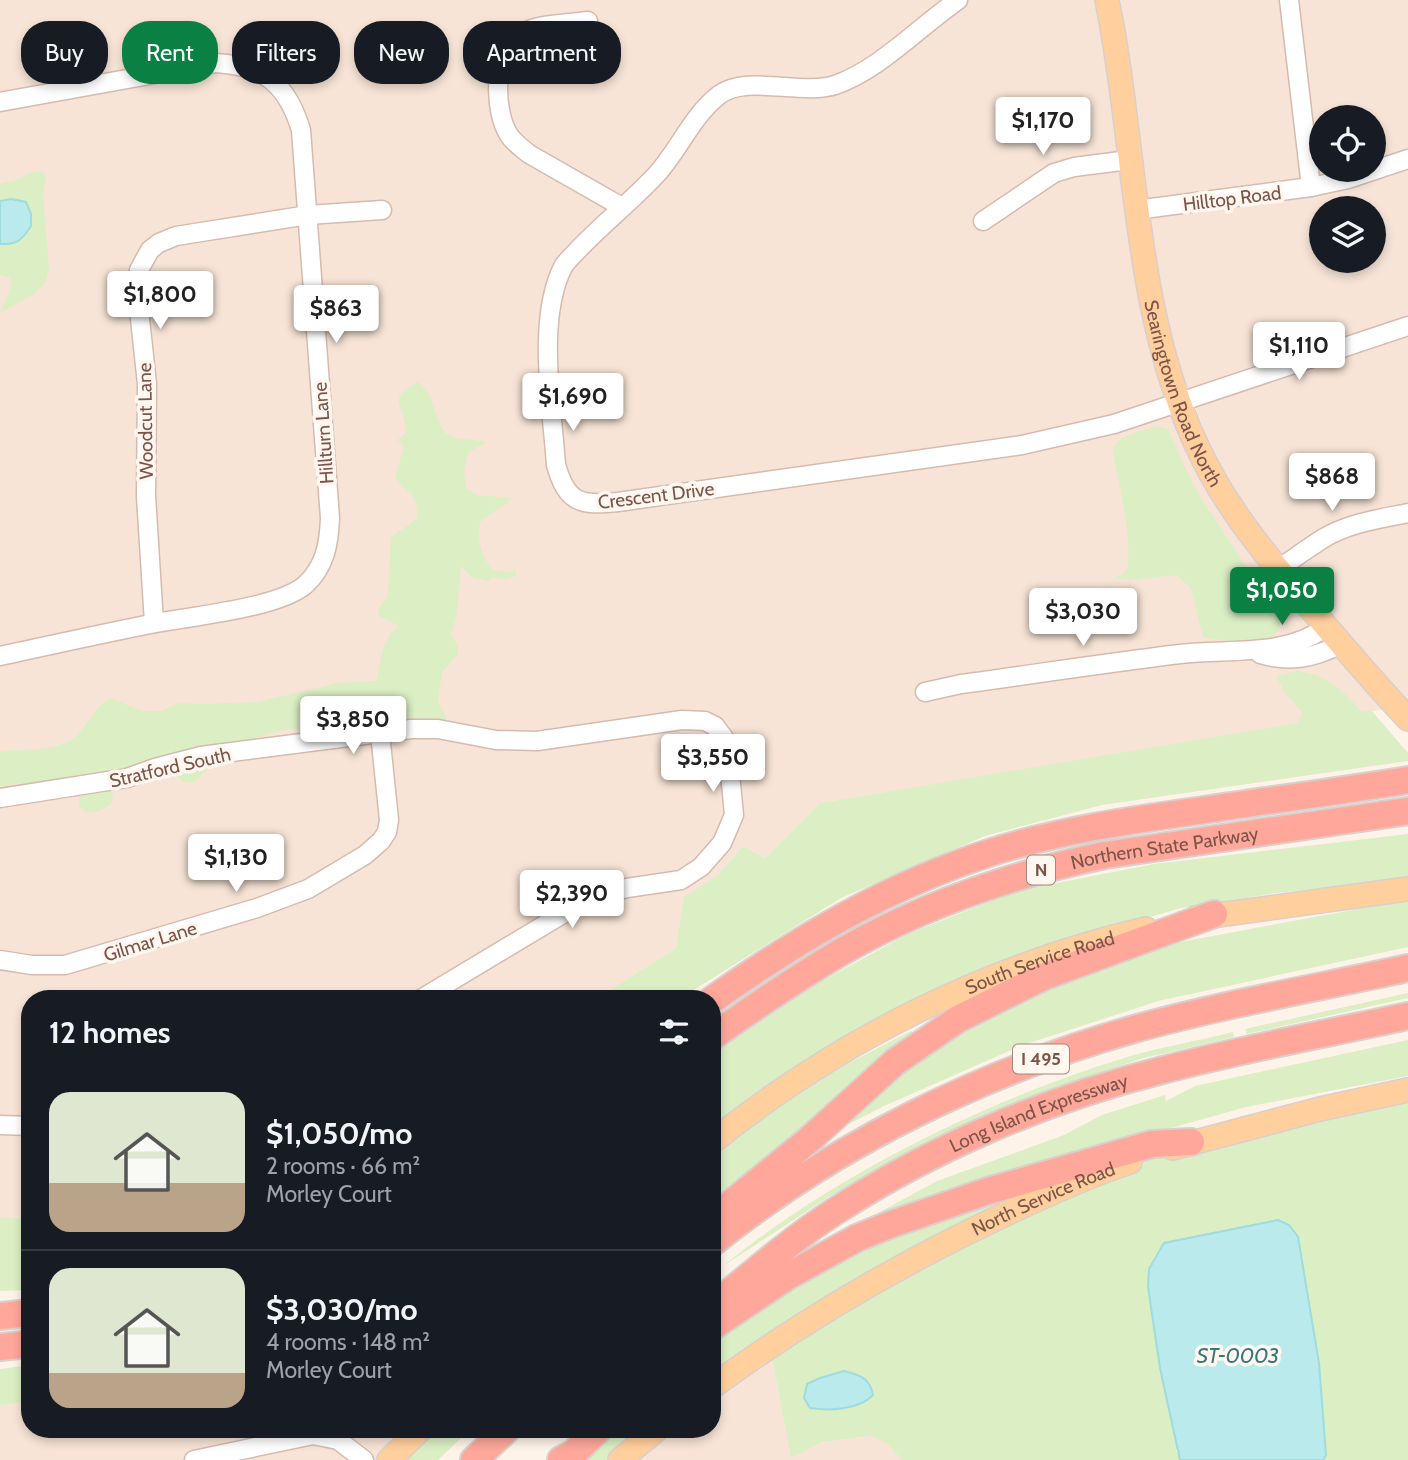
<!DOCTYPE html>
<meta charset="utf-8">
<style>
body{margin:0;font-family:Cabin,sans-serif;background:#20242c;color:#f1f3f6;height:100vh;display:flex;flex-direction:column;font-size:26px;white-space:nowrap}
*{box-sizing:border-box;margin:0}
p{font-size:23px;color:#9ea1a6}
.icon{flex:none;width:38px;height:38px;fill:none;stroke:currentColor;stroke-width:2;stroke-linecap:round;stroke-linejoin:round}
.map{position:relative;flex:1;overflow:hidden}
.sheet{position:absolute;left:21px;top:990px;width:700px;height:448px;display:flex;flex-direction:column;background:#171b24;border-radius:28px;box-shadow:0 4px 10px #0003}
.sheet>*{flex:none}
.guide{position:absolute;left:21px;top:21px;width:700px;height:63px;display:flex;gap:14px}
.buttons{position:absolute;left:1309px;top:105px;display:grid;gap:14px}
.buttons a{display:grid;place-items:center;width:77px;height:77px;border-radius:50%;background:#171b24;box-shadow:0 4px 10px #0003;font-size:35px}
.price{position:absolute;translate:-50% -60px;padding:0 16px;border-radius:7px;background:#fff;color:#222;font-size:23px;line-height:46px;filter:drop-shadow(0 2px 4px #0008)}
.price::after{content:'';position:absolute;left:50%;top:42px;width:21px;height:16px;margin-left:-10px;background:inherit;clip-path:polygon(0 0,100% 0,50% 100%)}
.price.on{background:#0b8043;color:#fff}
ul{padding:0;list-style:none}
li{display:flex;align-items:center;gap:21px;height:175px;padding:0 28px}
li+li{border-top:2px solid #363941}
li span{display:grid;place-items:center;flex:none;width:196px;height:140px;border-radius:21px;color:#555}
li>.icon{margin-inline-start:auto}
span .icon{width:84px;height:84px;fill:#fffc;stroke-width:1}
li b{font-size:30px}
h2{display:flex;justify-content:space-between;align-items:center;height:84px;padding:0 28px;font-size:30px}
.chip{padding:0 24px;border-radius:28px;background:#171b24;box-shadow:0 4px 10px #0003;font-size:24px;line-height:63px}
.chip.on{background:#0b8043;color:#fff}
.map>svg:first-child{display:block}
.residential{fill:#f7e4d6;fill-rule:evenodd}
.green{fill:#dbeec4}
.water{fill:#baeaeb;stroke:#9fdcde;stroke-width:2}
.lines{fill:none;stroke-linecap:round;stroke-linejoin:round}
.minor-casing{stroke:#d5bbaf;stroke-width:21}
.major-casing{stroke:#dacfcc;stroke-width:26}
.highway-casing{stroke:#dacfcc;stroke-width:30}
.minor{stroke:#fff;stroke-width:18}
.major{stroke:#ffcf9e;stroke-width:23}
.highway{stroke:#fea79a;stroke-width:26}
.labels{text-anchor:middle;stroke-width:7;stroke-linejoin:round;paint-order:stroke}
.shield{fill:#fff7f0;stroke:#a3857a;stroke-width:2}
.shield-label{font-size:18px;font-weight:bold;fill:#7c5448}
.street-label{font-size:19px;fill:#7c5448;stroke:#fff7f0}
.water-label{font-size:21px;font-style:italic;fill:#38787b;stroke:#fff7f0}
</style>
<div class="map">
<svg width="1408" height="1460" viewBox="0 0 1408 1460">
<rect width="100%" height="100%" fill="#fef3e8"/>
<!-- residential -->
<g class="residential">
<path d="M0,0H1110L1129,160L1196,445L1397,707L820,803L765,858L743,846L718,875L685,897L676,948L596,999H30V1218L0,1217Z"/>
<path d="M1121,0H1408V705L1269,545L1220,472L1174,352L1151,252ZM1321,117H1374V170H1321ZM1321,208H1374V261H1321Z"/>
<path d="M770,1347L791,1457L822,1442L922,1430L926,1460H620L656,1430H712V1387Z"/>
<path d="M30,1402V1430H420L389,1460H0V1405Z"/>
</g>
<!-- green -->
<g class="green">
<path d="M32,172H43L46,178L43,194L49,269L45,283L32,295L0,313L12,283L10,278L0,275V184L17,180Z"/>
<path d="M417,382C438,394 433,431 453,437C463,440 476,439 486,442L468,453L464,471L466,488L476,495L513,498L480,522C477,541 481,555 493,570L508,572L516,571V576L505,579L493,577L488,581L471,577L461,565L456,619L451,634L458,646V654L442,672L438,701L446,718L445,724H353L281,730L229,747L194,783L184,782L151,756L130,782L108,787L113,795L111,804L98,812H85L79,806V795C45,781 36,781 0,786V751C25,749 63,753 80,732C91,719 96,707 110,698L142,711H161L179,703L202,704L257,702L338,683L376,681C382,661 381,638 399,626L380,617L378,613L379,608L388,596L391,537L409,525L417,517C418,488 404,495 395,476L404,447L397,440L405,434C409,406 382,402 417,382Z"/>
<path d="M1156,426L1168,429L1194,487L1243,562L1283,612C1281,619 1280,628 1276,634C1268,648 1217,640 1203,637L1191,589L1177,575L1131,580L1114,578L1127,571C1133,530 1118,487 1112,447L1124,437Z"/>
<path d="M1297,671C1329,675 1341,689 1362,712L1371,710L1408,753V761L1102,805L985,836L841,898L679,999H596L676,948L684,897L718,875L743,846L765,858L820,803L1298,723L1302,712L1285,693L1276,676Z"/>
<path d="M1408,834V879L1276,893L1181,908L1063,942L945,988L712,1137V1054L798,994L908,934L1016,891L1154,864Z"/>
<path d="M1408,902V947L1158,1001L1020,1046L884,1106L845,1126L841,1122L928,1050L1015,995L1094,966L1186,941L1379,905Z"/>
<path d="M1408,993V998L1247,1034L1245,1029Z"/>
<path d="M911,1031L917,1035L712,1208V1158L806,1085Z"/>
<path d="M1233,1032L1234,1037L1140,1059L1025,1099L927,1141L827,1198L723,1266C838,1172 993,1097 1134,1055C1167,1046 1201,1040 1233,1032Z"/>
<path d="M1408,1040V1076L1246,1107L1092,1150L852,1227L937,1181L1064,1135L1102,1115L1165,1095L1166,1101L1195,1086Z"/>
<path d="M1408,1090V1460H1323L1326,1455L1319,1363L1298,1237L1290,1225L1176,1450L1180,1460H902L887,1443L871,1436L822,1442L791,1458L770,1347L1113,1169L1194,1143Z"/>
<path d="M1016,1195H1033L712,1378V1339L768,1298L894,1235Z"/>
<path d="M0,1217L30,1218V1290L0,1291Z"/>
<path d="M30,1365V1402L0,1405V1369Z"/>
<path d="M432,1430H469L438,1460H402Z"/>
<path d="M606,1430H646L610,1460H575Z"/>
</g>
<!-- water -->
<g class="water">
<path d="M11,199L26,202L31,214V226C22,240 17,245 0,244V201Z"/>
<path d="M1278,1220L1289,1225L1298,1237L1319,1363L1326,1455L1323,1460H1180L1160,1368L1148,1287L1149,1269L1164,1243Z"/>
<path d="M844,1371C860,1375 870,1378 873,1395C859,1410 829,1411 810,1408L804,1398L807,1384L820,1378Z"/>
</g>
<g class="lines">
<!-- minor casing -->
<g class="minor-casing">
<g id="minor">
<path d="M958,0C919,27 879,70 835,85C801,96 747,74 719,95C692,116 679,150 656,175C627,206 592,232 564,265C536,317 552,406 556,465C567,503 580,506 618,502L1022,445L1114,424L1408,326"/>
<path d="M1289,0L1311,187"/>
<path d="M588,21C566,24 532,23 515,38C493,58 494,112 509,135C514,143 522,148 529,154L622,207"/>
<path d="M0,102L216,63C265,66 287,84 301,130L330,518C329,544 325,567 305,585C278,608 193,616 156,623C104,633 52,645 0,656"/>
<path d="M1136,210L1311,187L1348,179L1408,159"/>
<path d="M983,221L1054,173L1074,167L1129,160"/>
<path d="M1278,569C1293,559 1308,548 1324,538C1349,523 1379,519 1408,513"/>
<path d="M154,623L146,496L147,384L137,291L139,270L150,250L159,243L176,236L308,215L382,210"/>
<path d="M1260,654C1290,663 1314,658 1341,644"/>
<path d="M925,692L961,684C1034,674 1107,663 1180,654C1229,648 1284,658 1326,627"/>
<path d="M0,798L127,778L155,768L201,756L411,729H438L496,740L537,741L682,720L705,721L715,726L724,738L731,784L734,815L722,843L701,867L681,880L627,888L591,897L421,999"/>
<path d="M0,960L32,965H65L257,908L308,889L365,855L381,841L387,832L389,820L380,733"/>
<path d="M0,1125L30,1126"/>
<path d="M194,1460L313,1435L338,1440L364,1460"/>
</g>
</g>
<!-- major casing -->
<g class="major-casing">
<g id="major">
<path id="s1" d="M1107,0C1137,147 1132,305 1196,444C1221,499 1258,546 1297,592C1333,635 1370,678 1408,719"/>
<path d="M1196,918L1408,889"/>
<path id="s2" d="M712,1142C839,1040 987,966 1146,929"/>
<path d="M1173,1148L1320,1109L1408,1090"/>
<path id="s3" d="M712,1387C806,1318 907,1260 1012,1211C1051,1193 1090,1175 1130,1162"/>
<path d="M389,1460L420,1430"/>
<path d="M620,1460L656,1430"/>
</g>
</g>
<!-- highway casing -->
<g class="highway-casing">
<g id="highway">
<path d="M712,1000C800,938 889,885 992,852C1061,830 1132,820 1204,810C1272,800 1340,791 1408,780"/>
<path id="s4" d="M712,1037C754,1007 797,978 841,952C923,905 1013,874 1105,855L1408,811"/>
<path d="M712,1219L810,1139L895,1062L958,1019L1045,976L1214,914"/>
<path d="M712,1243C835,1144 983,1072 1134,1029C1224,1004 1317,988 1408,968"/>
<path id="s5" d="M712,1307C752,1274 791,1240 834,1212C932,1148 1045,1100 1159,1071C1241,1049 1325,1034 1408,1016"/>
<path d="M0,1316L30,1313"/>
<path d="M712,1327L788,1276L857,1238L889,1225L988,1191L1152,1144L1191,1142"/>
<path d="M0,1347L30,1344"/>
<path d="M474,1460L506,1430"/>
<path d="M561,1460L574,1453L598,1430"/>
</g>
</g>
<!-- minor -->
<use href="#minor" class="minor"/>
<!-- major -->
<use href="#major" class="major"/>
<!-- highway -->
<use href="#highway" class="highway"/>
</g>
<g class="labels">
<!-- shield labels -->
<g class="shield">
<rect x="1027" y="855.5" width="28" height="29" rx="5"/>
<rect x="1013" y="1044.5" width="56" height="29" rx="5"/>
</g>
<g class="shield-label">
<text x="1041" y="876">N</text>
<text x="1041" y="1065">I 495</text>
</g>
<!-- street labels -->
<g class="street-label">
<text transform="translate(1232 198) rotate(-7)" y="7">Hilltop Road</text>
<text dy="7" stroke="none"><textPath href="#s1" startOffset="402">Searingtown Road North</textPath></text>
<text transform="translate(145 421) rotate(-91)" y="7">Woodcut Lane</text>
<text transform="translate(323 433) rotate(-94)" y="7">Hillturn Lane</text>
<text transform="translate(656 495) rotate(-7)" y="7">Crescent Drive</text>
<text transform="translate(170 767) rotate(-13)" y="7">Stratford South</text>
<text dy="7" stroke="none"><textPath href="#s4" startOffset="497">Northern State Parkway</textPath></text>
<text transform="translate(150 941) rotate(-17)" y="7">Gilmar Lane</text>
<text dy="7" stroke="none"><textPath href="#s2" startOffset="376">South Service Road</textPath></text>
<text dy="7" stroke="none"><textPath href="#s5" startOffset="383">Long Island Expressway</textPath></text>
<text dy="7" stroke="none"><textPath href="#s3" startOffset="382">North Service Road</textPath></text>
</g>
<!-- water labels -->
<g class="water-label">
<text x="1238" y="1363">ST-0003</text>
</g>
</g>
</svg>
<div class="buttons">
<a><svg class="icon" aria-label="locate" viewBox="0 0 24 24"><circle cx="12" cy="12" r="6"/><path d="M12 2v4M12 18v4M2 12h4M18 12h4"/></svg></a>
<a><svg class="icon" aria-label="layers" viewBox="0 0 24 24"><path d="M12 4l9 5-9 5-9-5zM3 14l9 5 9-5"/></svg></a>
</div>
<b class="price" style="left:1043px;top:157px">$1,170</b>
<b class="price" style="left:160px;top:331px">$1,800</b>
<b class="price" style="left:336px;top:345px">$863</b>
<b class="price" style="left:1299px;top:382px">$1,110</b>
<b class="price" style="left:573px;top:433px">$1,690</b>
<b class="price" style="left:1332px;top:513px">$868</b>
<b class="price on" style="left:1282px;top:627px">$1,050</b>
<b class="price" style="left:1083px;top:648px">$3,030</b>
<b class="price" style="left:353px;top:756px">$3,850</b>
<b class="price" style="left:713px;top:794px">$3,550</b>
<b class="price" style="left:236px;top:894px">$1,130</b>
<b class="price" style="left:572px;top:930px">$2,390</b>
<div class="guide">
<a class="chip">Buy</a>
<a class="chip on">Rent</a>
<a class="chip">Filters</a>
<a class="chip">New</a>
<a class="chip">Apartment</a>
</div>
<section class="sheet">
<h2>12 homes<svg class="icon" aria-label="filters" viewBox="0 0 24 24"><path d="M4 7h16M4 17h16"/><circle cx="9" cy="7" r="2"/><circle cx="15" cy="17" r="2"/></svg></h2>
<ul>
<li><span style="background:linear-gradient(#dfe7d0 65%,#b9a48a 0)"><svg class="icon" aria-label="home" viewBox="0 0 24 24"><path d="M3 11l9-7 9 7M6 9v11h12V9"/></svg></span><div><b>$1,050/mo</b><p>2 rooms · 66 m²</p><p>Morley Court</p></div></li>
<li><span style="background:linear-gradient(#dfe7d0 75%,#b9a48a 0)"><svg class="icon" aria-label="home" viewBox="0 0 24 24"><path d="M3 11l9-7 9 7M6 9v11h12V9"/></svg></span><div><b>$3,030/mo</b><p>4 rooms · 148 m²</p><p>Morley Court</p></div></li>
</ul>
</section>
</div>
